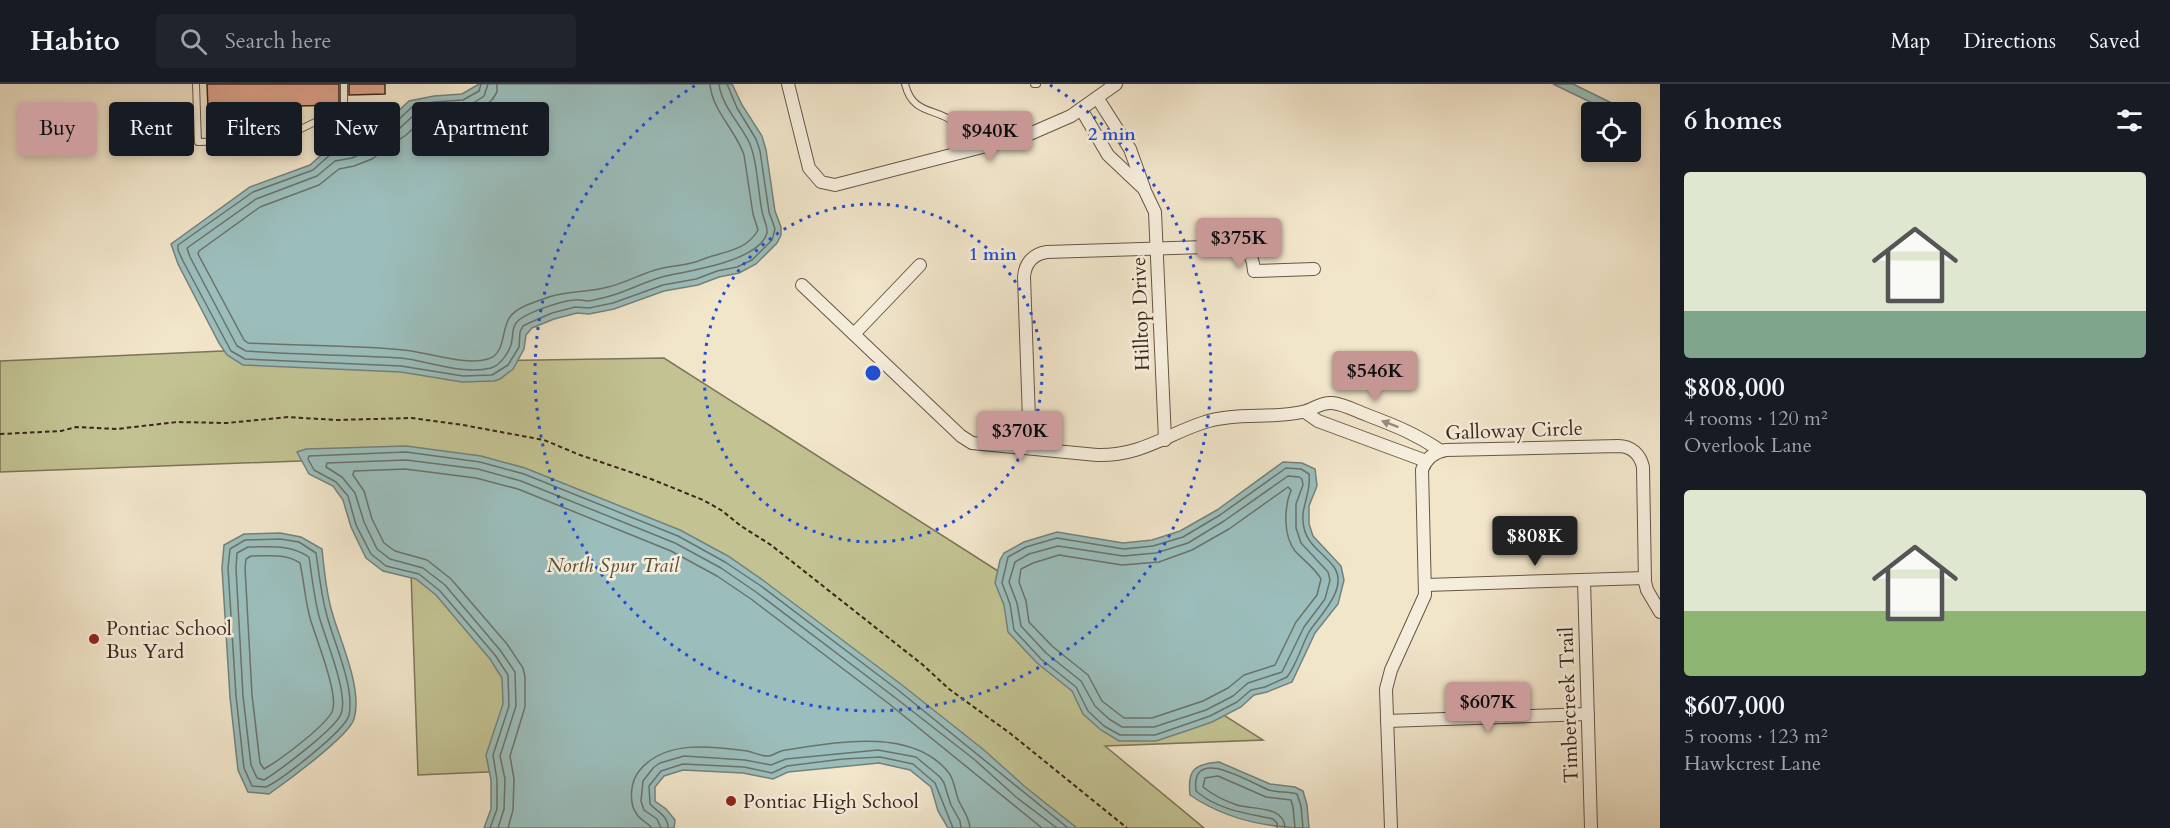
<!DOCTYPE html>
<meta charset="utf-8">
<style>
body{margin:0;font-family:Cardo,serif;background:#20242c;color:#f1f3f6;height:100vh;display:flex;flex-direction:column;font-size:22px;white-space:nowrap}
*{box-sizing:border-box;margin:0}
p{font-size:20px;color:#9ea1a6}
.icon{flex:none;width:33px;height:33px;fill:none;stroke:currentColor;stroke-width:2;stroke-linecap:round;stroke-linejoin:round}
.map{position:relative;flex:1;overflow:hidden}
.side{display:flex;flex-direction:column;background:#171b24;width:510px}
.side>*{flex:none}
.banner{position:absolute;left:18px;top:18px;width:570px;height:54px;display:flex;gap:12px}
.tools{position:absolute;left:1581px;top:18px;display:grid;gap:12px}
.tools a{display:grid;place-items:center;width:60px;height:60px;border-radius:6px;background:#171b24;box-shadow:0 3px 9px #0003;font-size:30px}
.price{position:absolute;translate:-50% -51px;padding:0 14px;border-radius:6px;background:#c59692;color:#111;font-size:20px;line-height:39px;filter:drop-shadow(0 2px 3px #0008)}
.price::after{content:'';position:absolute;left:50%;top:36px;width:18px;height:14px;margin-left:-9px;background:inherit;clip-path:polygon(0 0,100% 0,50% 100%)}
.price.active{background:#222;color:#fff}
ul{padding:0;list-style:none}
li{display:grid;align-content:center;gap:12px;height:318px;padding:0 24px}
li span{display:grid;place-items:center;height:186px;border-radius:6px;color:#555}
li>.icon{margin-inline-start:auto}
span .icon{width:108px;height:108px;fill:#fffc;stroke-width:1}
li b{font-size:26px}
h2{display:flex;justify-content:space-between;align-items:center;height:72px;padding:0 24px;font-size:26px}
.tag{padding:0 21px;border-radius:6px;background:#171b24;box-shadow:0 3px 9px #0003;font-size:21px;line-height:54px}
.tag.active{background:#c59692;color:#111}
header{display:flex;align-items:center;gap:36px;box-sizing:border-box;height:84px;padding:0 30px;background:#171b24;border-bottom:2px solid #363941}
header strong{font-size:28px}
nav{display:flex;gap:33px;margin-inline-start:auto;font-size:21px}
.search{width:420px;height:54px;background:#20242c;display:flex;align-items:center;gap:15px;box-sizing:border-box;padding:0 21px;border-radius:6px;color:#9ea1a6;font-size:22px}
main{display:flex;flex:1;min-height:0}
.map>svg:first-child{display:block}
.green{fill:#c2c292;stroke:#7e7456;stroke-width:1.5}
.water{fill:#9bbebc;stroke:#75817b;stroke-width:1.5}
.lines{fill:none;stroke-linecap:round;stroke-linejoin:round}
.shore{stroke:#6b726a;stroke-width:1.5}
.building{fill:#dba089;stroke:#3b2619;stroke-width:1.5}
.lane-casing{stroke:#685645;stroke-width:8}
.street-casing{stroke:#685645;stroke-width:14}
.path{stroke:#3b2619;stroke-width:2;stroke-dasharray:4.5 3;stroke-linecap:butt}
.lane{stroke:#f6eedd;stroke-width:6}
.street{stroke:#f6eedd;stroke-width:12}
.oneway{fill:#988a7b}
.ring{fill:none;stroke:#1d4ed8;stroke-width:3;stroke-dasharray:3 6}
.poi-dot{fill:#8f2418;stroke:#f6eedd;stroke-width:2}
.labels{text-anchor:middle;stroke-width:5;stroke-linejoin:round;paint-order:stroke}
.street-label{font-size:20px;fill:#3b2619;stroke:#f6eedd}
.park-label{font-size:20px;font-style:italic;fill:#5d4d37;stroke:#f6eedd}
.poi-label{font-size:20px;fill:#3b2619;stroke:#f6eedd;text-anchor:start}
.centre{fill:#1d4ed8;stroke:#f6eedd;stroke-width:3}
.ring-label{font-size:18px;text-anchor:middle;font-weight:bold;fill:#1d4ed8;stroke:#f6eedd;stroke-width:5;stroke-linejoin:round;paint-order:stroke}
</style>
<header>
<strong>Habito</strong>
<div class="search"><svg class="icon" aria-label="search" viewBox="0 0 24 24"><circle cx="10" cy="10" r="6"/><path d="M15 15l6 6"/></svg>Search here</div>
<nav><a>Map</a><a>Directions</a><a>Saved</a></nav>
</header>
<main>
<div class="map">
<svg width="1660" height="744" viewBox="0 0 1660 744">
<rect width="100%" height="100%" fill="#f1e5ca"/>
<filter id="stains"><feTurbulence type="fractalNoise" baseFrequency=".00333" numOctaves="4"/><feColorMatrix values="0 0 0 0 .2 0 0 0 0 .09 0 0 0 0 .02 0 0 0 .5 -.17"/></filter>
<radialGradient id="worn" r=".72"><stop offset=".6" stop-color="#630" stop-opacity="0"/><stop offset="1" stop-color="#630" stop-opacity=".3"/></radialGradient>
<!-- green -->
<path class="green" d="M402,259L404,278L664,274L1263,656L1105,662L1204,744H1047L954,668L418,691L407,373L0,388V277Z"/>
<!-- water -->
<g class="water">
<path d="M479,0H732L742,21L762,52L766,66L775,127L781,143V151L777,159L756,180L739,189L719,193L698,201L664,207L614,225L589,230L577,229L554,235L532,244L526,251L524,265L513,285L500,295L494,297L462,298L401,288L243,281L227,271L219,259L178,180L171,160L250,103L310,81L328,65L349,61L360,56L392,33L409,17L434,12L462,10Z"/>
<path d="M1553,0H1573L1630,28H1611Z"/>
<path d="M406,362L481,372L525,384L680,446L728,472L764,497L902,601L984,666L1024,702L1077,744H948L938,727L931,703L910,686L879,679L788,688L773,695L743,689L683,686L664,692L655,703V717L666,725L675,736L674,744H484L491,725V696L486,671L503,620L502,594L490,575L436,511L416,495L383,487L366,474L351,443L343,416L333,402L309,390L297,368L306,365Z"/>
<path d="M1283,378L1302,379L1315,385L1317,402L1309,422V440L1313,452L1341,482L1344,496L1338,520L1315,549L1292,598L1267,608L1254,611L1241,623L1212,638L1186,647L1156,657H1119L1101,646L1083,630L1072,607L1037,579L1008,548L1004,521L995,499L1000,476L1004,469L1024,458L1057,448L1123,459L1152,456L1180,447L1217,426Z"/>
<path d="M280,449L301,453L322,465C324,486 326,508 332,528C340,557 363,605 354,635C349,652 286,698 269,710L248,708L238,686L230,613L222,484L224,461L244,450Z"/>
<path d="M1219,678L1270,700L1295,703L1303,707L1307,721L1309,744C1267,744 1225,735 1190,711C1187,685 1195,680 1219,678Z"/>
</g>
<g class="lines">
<!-- shore -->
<g class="shore">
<path d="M481,0L479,7L463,16L434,18L412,23L396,38L363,61L350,66L331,70L313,86L253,108L178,161V166L183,177L231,267L245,275L401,282L463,292L492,291L508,281L519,263L520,248L523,242L529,239L552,229L575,223L589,224L613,219L663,201L696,195L717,187L737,183L752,176L772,156L775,145L769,128L760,67L756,55L737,24L727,0"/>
<path d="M488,0L484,12L469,22L455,25H435L415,30L400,44L367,67L352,74L335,77L317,92L256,115L187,164L190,173L237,262L246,267C298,271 349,271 401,274C429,277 462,291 491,284C501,281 511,266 512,256C513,250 512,245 516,239C523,229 562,217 574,216C579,215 583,217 588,217C595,216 603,214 610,212C628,207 644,198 662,193C686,187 759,178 767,149C768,143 763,134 762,127C758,108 757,72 748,56C739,39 721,20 719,0"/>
<path d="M497,0V8L492,16L474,30L465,33L436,34L420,38L406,51L372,75L354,82L339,85L319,101L260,123L199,167L198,170L244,256L248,259C300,262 352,261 403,266C427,268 465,282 488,275C506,270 501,244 510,233C517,223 535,218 546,214C566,206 587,209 608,203C626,199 642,189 659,185C669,182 680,182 691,179C698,178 705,174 712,172C730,167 748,164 758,146L753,130L744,71C736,46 712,27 710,0"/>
<path d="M1286,384L1301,385L1309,390C1312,409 1299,424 1304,444C1308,462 1324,469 1334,483C1349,505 1319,532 1309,548C1301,563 1297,580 1287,593L1265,603L1251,606L1237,618L1210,632L1184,641L1155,651H1120L1104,642L1088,627L1076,603L1041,575L1014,546L1010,520L1002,499L1008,473L1026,463L1057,454L1124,465L1153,462L1183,453L1220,431Z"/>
<path d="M1288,392L1299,393L1302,395L1303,401L1296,420V444L1301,459L1328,488L1330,496L1325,515L1304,543L1282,588L1248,599L1233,612L1206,626L1154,643H1122L1109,635L1095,622L1081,597L1046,569L1021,542L1017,519L1009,498L1015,478L1029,470L1058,462L1123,472L1156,469L1188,459L1224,437Z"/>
<path d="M1288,403L1291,406C1284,424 1283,451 1295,467C1303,476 1315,484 1321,495L1317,511L1296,538L1275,581L1244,591L1228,604L1203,617L1152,634H1124L1102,617L1088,591L1052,562L1029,538L1026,517L1019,498L1021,485L1033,479L1059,471L1122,481L1159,478L1192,466L1229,445Z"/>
<path d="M280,455L299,458L316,469C319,489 321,509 326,528C333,558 355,601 349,631C345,647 281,696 266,703L252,702L244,684L236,612L228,484L230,465L245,456Z"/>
<path d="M248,463C270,463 290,460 309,473C312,493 314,513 319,532C325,554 349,610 341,630C336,644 279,687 264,696L257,694L251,681L243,612L236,484L237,469Z"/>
<path d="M251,472C267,472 286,469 300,479C304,497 305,516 310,534C315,552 340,612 332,628C324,643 280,676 264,685L260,679L252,611L245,484L246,475Z"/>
<path d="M490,744L497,725V696L493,671L509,622L508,591L495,571L440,507L419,490L386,482L371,470L356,441L348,412L336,398L314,386L308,375L309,372L406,368L480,378L524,390L678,452L725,478L761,502L898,606L1068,744"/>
<path d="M498,744L504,725L505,695L500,672L516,622L515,588L500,566L445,501L423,484L390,475L377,465L364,438L355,409L342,393L326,383L327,379L406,376L478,385L521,397L675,459L721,484L756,508L893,612L975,676L1016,713L1057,744"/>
<path d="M508,744L513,726L514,695L510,672L525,623V593L523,584L507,560L451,495L427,476L395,467L384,459L372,435L364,407L353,391L354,387L405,385L476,394L518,405L671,467L717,492L751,515L888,619L1042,744"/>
<path d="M652,744C648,739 642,737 638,732C628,720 630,697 640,686C665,656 711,662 747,667C753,668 762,673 769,672C775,671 780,666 786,666C837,658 913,643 949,689C954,696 955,706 958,715C962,725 969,732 970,744"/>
<path d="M661,744L657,735L644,726L641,717L643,697L654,683L660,679L684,672L745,676L771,681L786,675L878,666L916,673L940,693L944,699L951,721L960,737L961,744"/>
<path d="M668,744C668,731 657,728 650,720L649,702L661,687L683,680L744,683L772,689L787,682L843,675L880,673L913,680L935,699L953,744"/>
<path d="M1277,744V739L1273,735C1245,729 1218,726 1196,707C1190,659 1252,700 1269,706C1278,709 1288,707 1297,710L1301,722L1303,744"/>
<path d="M1285,744C1284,721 1253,726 1237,721C1225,717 1213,711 1203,703L1205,694L1218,692L1266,713L1291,716L1293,723L1295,744"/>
</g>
</g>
<!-- building -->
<g class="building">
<path d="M207,0H339V21L299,22L300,39L292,44L261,45V48L209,50Z"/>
<path d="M349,0H385V10L349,11Z"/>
</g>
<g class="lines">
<!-- lane casing -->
<g class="lane-casing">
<g id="lane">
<path d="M196,0L198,58L278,56L344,24V0"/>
<path d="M905,0C913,32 936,23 955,39L965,68"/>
<path d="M1034,0H1037"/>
</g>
</g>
<!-- street casing -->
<g class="street-casing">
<g id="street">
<path d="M788,0L809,84L821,98L835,101L1025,52L1071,32L1116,0"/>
<path d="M1098,15L1130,65L1144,104"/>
<path d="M1081,25L1108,71L1144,105L1155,128L1165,356"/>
<path d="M802,201L961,352L972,359L1097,371C1140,372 1164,352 1202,339C1234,328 1269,335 1302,328C1313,326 1320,318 1332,319C1344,320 1356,327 1367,331C1396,342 1416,350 1441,367"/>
<path d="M854,250L920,181"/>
<path d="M1305,328L1318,337L1426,377"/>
<path d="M1030,364L1024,193C1025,179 1033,170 1047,168L1237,162C1250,166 1253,174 1254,187L1314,185"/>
<path d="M1584,496L1591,744"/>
<path d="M1426,501L1645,494"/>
<path d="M1387,637L1588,630"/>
<path d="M1391,744L1386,605L1391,586L1425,511L1422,386C1426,374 1434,368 1446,366L1618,362C1631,362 1640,370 1643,383L1645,498L1647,506L1660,528"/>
</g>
</g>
<!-- path -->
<path class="path" d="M0,350L61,347L76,343L117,345L177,338L227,339L288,333L336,336L412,334L463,341L544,356L580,371L651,395L703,416L721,426L741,442L771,461L923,581L949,605L1011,650L1127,744"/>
<!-- lane -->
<use href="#lane" class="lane"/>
<!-- street -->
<use href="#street" class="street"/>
</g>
<!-- one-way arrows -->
<defs><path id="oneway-solid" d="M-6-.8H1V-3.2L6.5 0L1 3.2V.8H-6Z" transform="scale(1.5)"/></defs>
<use class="oneway" href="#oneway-solid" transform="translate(1390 340) rotate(-159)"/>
<!-- distance rings -->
<g class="ring">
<circle cx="873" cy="289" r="169"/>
<path d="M1050 1A338 338 0 1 1 696 1"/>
</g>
<!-- markers -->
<g class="poi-dot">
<circle cx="94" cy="555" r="6"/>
<circle cx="731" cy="717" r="6"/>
</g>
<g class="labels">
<!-- street labels -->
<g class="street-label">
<text transform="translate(1140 230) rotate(-92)" y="7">Hilltop Drive</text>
<text transform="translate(1514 346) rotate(-2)" y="7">Galloway Circle</text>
<text transform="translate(1568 621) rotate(-92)" y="7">Timbercreek Trail</text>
</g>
<!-- park labels -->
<g class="park-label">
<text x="613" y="488">North Spur Trail</text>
</g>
<!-- poi labels -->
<g class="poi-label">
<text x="106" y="551">Pontiac School<tspan x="106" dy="23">Bus Yard</tspan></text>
<text x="743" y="724">Pontiac High School</text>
</g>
</g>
<circle cx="873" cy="289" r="9" class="centre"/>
<g class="ring-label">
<text x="1112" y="56">2 min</text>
<text x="993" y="176">1 min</text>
</g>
<rect width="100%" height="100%" filter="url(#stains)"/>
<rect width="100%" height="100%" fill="url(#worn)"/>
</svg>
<div class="tools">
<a><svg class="icon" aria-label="locate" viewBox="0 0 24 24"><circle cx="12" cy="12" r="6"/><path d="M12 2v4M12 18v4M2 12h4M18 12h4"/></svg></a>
</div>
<b class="price" style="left:990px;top:78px">$940K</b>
<b class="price" style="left:1239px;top:185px">$375K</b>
<b class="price" style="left:1375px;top:318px">$546K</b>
<b class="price" style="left:1020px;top:378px">$370K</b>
<b class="price active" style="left:1535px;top:483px">$808K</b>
<b class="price" style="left:1488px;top:649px">$607K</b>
<div class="banner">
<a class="tag active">Buy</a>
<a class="tag">Rent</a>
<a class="tag">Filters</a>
<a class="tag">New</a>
<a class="tag">Apartment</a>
</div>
</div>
<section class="side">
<h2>6 homes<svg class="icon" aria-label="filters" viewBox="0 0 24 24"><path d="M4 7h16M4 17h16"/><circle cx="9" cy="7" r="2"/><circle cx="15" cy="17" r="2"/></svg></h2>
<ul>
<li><span style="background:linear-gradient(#dfe7d0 75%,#7fa58c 0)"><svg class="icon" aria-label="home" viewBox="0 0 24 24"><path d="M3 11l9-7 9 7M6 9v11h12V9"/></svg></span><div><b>$808,000</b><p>4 rooms · 120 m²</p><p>Overlook Lane</p></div></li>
<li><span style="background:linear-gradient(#dfe7d0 65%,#8fb573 0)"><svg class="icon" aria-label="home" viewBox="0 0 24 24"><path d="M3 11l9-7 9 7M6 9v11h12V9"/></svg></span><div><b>$607,000</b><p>5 rooms · 123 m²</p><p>Hawkcrest Lane</p></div></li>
</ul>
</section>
</main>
